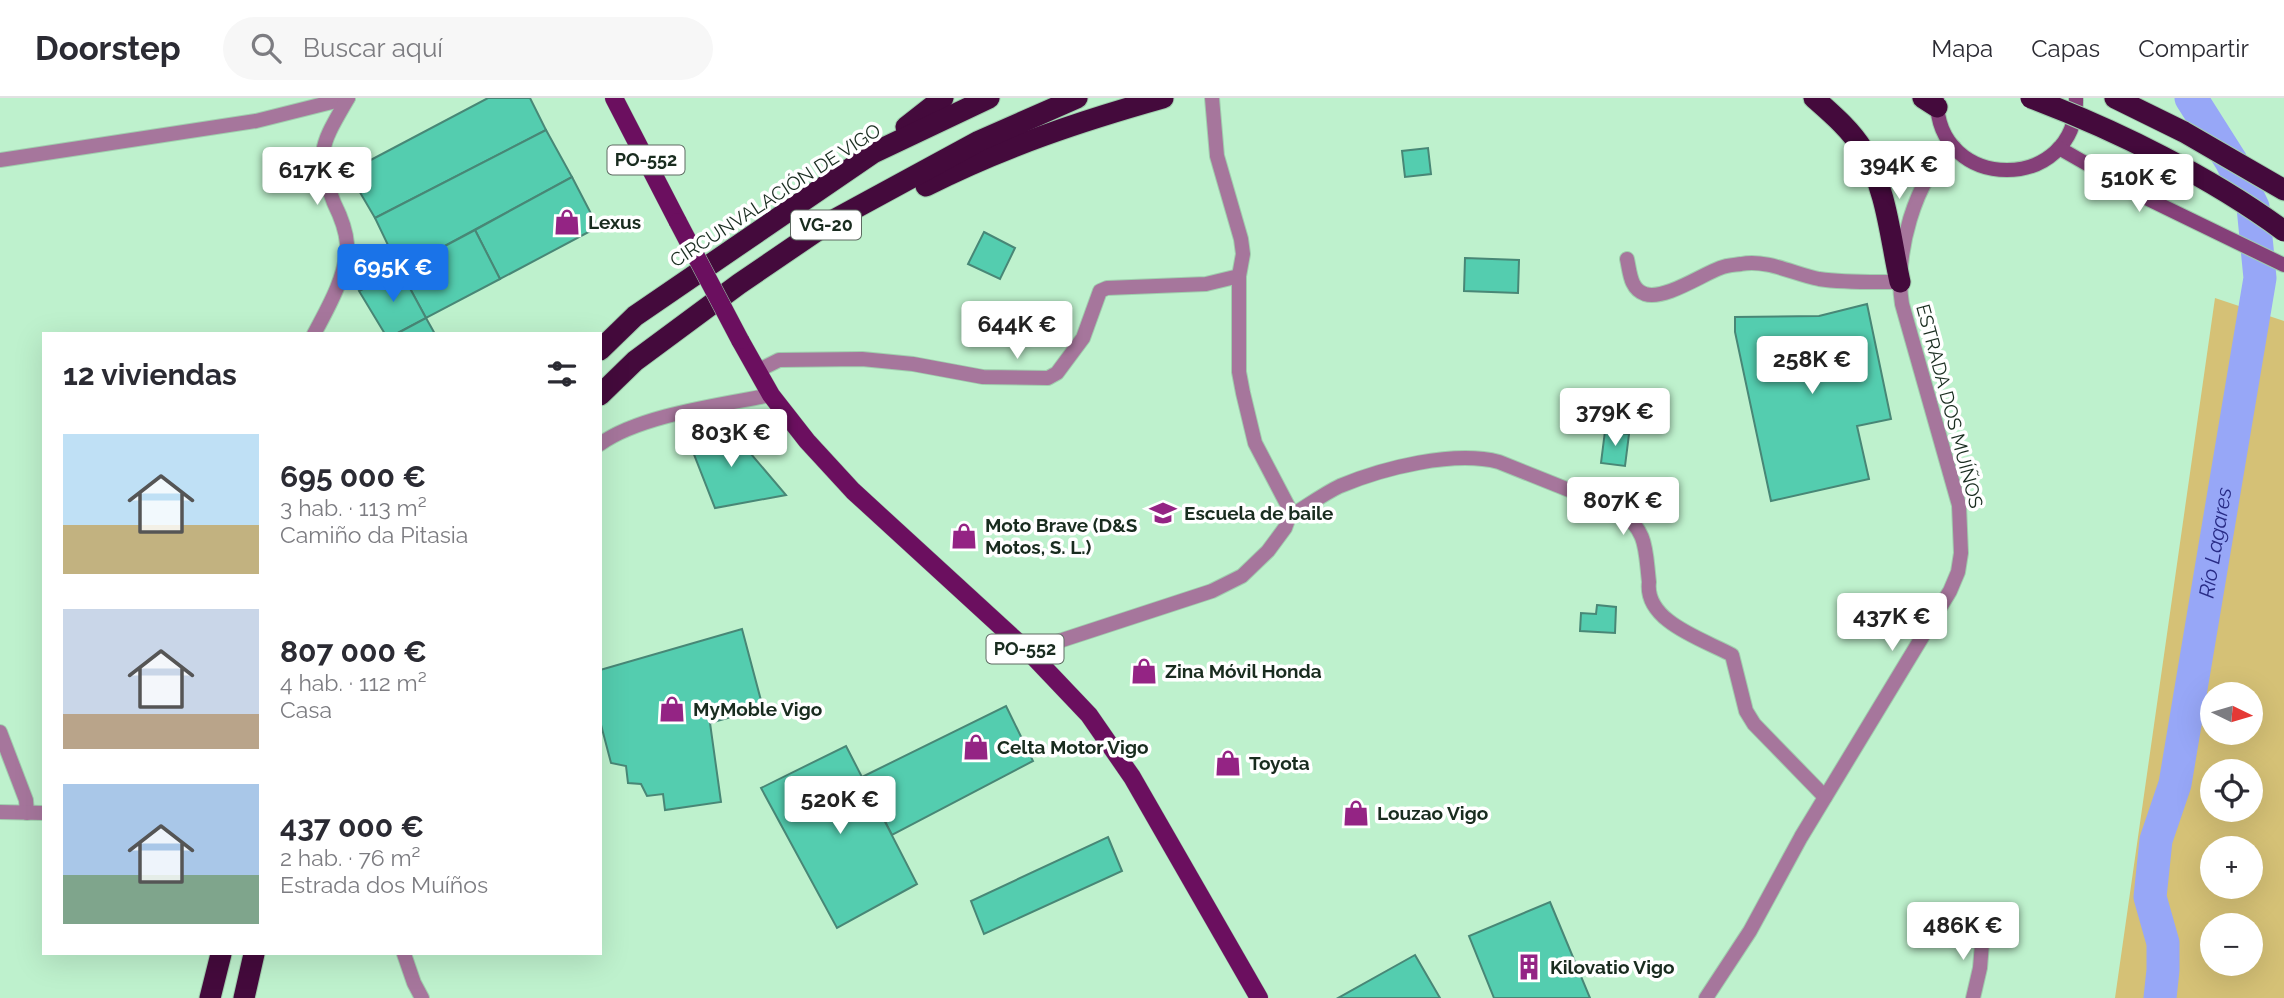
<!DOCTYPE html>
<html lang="es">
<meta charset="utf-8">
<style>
body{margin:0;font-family:Raleway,sans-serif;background:#f7f7f7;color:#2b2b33;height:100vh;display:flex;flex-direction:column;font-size:26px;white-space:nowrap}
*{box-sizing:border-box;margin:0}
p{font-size:23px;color:#7c7c81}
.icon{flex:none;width:38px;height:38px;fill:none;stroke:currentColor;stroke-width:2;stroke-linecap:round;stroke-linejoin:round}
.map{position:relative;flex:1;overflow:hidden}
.details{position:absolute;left:42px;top:234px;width:560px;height:623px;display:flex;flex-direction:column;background:#fff;border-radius:0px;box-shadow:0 7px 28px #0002}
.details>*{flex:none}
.needle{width:46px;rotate:95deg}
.buttons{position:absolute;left:2200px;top:584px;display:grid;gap:14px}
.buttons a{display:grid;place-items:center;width:63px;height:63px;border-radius:50%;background:#fff;box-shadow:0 7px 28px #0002;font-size:35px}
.price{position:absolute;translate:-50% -60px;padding:0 16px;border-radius:7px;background:#fff;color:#222;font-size:23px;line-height:46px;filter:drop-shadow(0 2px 4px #0008)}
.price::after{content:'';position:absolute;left:50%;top:42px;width:21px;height:16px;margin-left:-10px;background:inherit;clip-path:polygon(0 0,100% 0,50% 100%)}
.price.current{background:#1a73e8;color:#fff}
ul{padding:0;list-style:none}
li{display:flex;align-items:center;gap:21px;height:175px;padding:0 21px}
li span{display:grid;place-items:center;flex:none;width:196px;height:140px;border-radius:0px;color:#555}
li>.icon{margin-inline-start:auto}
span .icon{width:84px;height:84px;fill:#fffc;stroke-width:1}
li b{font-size:30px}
h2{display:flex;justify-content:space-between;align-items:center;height:84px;padding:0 21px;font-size:30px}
header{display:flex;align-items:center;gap:42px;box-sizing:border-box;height:98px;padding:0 35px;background:#fff;border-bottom:2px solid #e1e1e2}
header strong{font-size:33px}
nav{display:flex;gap:38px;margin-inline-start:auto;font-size:24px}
.search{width:490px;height:63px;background:#f7f7f7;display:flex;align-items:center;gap:18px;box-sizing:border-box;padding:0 24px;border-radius:38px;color:#7c7c81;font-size:26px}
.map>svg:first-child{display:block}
.green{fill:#d5c176;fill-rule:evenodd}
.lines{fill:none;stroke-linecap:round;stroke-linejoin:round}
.river{stroke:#97a7f7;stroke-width:33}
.building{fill:#54cdaf;stroke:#488776;stroke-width:2}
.street-casing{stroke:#a0ceae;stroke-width:16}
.secondary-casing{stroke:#a0ceae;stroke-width:16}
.primary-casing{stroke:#a0ceae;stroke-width:19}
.highway-casing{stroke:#a0ceae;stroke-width:23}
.street{stroke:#a6769c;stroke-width:14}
.secondary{stroke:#854079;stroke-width:14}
.primary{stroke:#6b0f5f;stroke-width:18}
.highway{stroke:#440a3c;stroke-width:21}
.primary-bridge-casing{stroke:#a0ceae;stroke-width:19;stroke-linecap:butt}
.highway-bridge-casing{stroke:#a0ceae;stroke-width:23;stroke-linecap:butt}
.primary-bridge{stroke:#6b0f5f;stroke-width:18}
.highway-bridge{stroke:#440a3c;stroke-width:21}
.labels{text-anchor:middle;stroke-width:7;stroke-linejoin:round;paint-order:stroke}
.shield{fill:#fff;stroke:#5e6b62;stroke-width:2}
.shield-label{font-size:18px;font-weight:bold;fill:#192c1f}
.street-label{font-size:19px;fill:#192c1f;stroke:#fff}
.poi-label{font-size:19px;font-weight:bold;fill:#192c1f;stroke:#fff;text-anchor:start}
.water-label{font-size:21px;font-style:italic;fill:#282b85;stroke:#fff}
</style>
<header>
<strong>Doorstep</strong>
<div class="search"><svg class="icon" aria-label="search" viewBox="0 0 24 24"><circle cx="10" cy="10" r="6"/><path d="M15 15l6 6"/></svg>Buscar aquí</div>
<nav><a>Mapa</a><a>Capas</a><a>Compartir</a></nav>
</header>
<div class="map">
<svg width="2284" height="900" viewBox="0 0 2284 900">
<rect width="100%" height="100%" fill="#bef1cd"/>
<!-- green -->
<path class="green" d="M2215,200L2284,223V900H2115ZM2212,597H2250V635H2212ZM2212,674H2250V712H2212ZM2212,751H2250V789H2212ZM2212,828H2250V866H2212Z"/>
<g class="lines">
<!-- river -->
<path class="river" id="s1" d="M2160,900L2163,872V845L2150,799L2156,742L2175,686L2260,180L2253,109L2231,63L2191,0"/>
</g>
<!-- building -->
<g class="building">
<path d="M488,0H530L546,32L375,120L348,74Z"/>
<path d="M546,32L572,79L400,172L375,120Z"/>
<path d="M1428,50L1431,76L1405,79L1402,53Z"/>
<path d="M572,79L598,129L500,181L475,132Z"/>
<path d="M475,132L500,181L426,220L400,172Z"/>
<path d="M984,134L1015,150L1000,181L968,166Z"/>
<path d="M1465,160L1519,162L1518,195L1464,193Z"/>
<path d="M400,172L426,220L396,236H385L359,193Z"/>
<path d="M1867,206L1891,321L1857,328L1869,381L1771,403L1735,234V219L1819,218Z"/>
<path d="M426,220L435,236H396Z"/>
<path d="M728,329L786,397L715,410L686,336Z"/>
<path d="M1605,333L1629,336L1625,368L1601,365Z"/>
<path d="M1597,507L1616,509L1615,535L1580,533L1581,515L1596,516Z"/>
<path d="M742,531L763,610L710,625L721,704L665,712L663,696L647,698L641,686L628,685L626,668L611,665L600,623V572Z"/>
<path d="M1006,608L1033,663L892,737L862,679Z"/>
<path d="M846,648L917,786L837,830L761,690Z"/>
<path d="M1108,739L1122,773L984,836L971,803Z"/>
<path d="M1550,804L1590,900H1494L1469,838Z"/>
<path d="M1415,857L1440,900H1338Z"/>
</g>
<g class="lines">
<!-- street casing -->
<g class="street-casing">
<g id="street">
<path d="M0,62L256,23L348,0"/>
<path d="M1627,161C1630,174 1630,191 1645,196C1665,202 1701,177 1720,170C1727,167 1734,167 1741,166C1767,161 1794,176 1819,181C1846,185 1873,184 1900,184"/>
<path d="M314,236C328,210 347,177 347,146C346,132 340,117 334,105C314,53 322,46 348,0"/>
<path d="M757,273L779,262L862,261L913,266L983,279L1048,280L1057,275L1083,240L1100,193L1107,190L1206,186L1239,178"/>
<path d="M600,346C640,317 721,307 771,297"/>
<path d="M1289,419C1306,409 1323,396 1340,388C1383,370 1454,352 1499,364L1619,412C1648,434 1645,450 1649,484C1644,524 1705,542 1732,557L1746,613L1754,626L1825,699"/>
<path d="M1032,557L1047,547L1212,493L1242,478L1268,453L1285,430L1289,419L1288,408L1255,345L1243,295L1239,274V178L1243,156L1241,141L1217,58L1212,0"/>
<path d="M0,634L26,702L27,715"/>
<path d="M0,714L44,715"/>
<path d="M404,856L414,885L422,900"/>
<path d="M1706,900L1750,833L1801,739L1950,493L1958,474L1961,455L1959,407L1902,206C1894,159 1914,79 1954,49"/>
<path d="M1973,900L1980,870L1983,833"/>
</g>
</g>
<!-- secondary casing -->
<g class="secondary-casing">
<g id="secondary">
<path d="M1937,0C1935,96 2079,96 2076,0"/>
<path d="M2059,50L2148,101L2284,167"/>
</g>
</g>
<!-- primary casing -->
<g class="primary-casing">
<g id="primary">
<path d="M614,0L678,124"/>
<path d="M740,242L771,297L807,343L853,393L1032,557L1089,617L1132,679L1259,900"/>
</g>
</g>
<!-- highway casing -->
<g class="highway-casing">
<g id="highway">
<path d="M1814,0C1831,15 1851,32 1863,52C1887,92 1890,139 1900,184"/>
<path d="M1923,0L1937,9"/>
<path d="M2115,0L2184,34L2284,92"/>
<path d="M906,29L943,0"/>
<path d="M926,88C1003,49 1081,23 1163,0"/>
<path d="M600,252L635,218L873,55L989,0"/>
<path d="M600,297L635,263L739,186L830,124L979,43L1077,0"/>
<path d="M210,900L221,856"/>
<path d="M244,900L254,856"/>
</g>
</g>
<!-- street -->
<use href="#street" class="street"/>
<!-- secondary -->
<use href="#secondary" class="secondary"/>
<!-- primary -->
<use href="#primary" class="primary"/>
<!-- highway -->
<use href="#highway" class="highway"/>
<!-- primary-bridge casing -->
<g class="primary-bridge-casing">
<path id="primary-bridge" d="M678,124L740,242"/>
</g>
<!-- highway-bridge casing -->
<g class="highway-bridge-casing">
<path id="highway-bridge" d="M2031,0C2116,32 2211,79 2284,133"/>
</g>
<!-- primary-bridge -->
<use href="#primary-bridge" class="primary-bridge"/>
<!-- highway-bridge -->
<use href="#highway-bridge" class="highway-bridge"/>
</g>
<!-- icons -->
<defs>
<g id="shop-bare" transform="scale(2.1)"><path d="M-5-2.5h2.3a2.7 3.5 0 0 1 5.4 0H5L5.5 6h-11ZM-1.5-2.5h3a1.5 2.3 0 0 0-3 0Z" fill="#942484" stroke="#fff" stroke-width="2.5" paint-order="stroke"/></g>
<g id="school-bare" transform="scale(2.1)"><path d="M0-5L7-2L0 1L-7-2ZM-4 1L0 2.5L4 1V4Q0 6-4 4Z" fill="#942484" stroke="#fff" stroke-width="2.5" paint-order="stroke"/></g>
<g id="building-bare" transform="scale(2.1)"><path d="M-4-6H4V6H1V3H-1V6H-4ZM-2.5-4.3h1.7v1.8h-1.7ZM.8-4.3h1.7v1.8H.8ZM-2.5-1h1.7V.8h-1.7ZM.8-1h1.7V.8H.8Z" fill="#942484" stroke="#fff" stroke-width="2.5" paint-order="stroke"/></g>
</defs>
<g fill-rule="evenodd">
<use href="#shop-bare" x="567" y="124"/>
<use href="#school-bare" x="1163" y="415"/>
<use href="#shop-bare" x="964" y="438"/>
<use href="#shop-bare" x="1144" y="573"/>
<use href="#shop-bare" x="672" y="611"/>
<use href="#shop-bare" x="976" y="649"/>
<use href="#shop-bare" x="1228" y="665"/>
<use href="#shop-bare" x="1356" y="715"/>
<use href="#building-bare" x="1529" y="869"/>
</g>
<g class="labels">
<!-- shield labels -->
<g class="shield">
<rect x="607.5" y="47.5" width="77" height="29" rx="5"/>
<rect x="791" y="112.5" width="70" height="29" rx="5"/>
<rect x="986.5" y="536.5" width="77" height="29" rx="5"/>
</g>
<g class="shield-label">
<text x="646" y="68">PO-552</text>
<text x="826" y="133">VG-20</text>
<text x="1025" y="557">PO-552</text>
</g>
<!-- street labels -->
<g class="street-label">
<text transform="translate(775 97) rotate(-33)" y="7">CIRCUNVALACIÓN DE VIGO</text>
<text transform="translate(1950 308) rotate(75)" y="7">ESTRADA DOS MUÍÑOS</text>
</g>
<!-- poi labels -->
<g class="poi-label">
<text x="588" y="131">Lexus</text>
<text x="1184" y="422">Escuela de baile</text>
<text x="985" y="434">Moto Brave (D&amp;S<tspan x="985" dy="22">Motos, S. L.)</tspan></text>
<text x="1165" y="580">Zina Móvil Honda</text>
<text x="693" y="618">MyMoble Vigo</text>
<text x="997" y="656">Celta Motor Vigo</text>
<text x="1249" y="672">Toyota</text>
<text x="1377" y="722">Louzao Vigo</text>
<text x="1550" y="876">Kilovatio Vigo</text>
</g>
<!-- water labels -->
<g class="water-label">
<text dy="7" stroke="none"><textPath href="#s1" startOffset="464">Río Lagares</textPath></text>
</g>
</g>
</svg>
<div class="buttons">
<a><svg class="needle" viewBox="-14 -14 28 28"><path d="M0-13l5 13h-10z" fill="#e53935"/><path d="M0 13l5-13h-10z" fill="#7c7c81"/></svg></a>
<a><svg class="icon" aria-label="locate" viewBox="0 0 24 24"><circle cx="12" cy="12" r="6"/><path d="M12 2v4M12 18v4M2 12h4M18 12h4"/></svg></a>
<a>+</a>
<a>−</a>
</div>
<b class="price" style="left:1899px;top:103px">394K €</b>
<b class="price" style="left:317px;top:109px">617K €</b>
<b class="price" style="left:2139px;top:116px">510K €</b>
<b class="price current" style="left:393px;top:206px">695K €</b>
<b class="price" style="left:1017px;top:263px">644K €</b>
<b class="price" style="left:1812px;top:298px">258K €</b>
<b class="price" style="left:1615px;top:350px">379K €</b>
<b class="price" style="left:731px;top:371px">803K €</b>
<b class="price" style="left:1623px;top:439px">807K €</b>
<b class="price" style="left:1892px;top:555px">437K €</b>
<b class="price" style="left:840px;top:738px">520K €</b>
<b class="price" style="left:1963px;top:864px">486K €</b>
<section class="details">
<h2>12 viviendas<svg class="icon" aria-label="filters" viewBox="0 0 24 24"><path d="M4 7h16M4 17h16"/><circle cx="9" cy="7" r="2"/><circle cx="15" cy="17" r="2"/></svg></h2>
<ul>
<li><span style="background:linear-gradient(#bfe0f5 65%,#c2b280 0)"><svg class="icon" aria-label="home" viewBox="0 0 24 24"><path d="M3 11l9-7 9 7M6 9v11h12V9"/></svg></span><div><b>695 000 €</b><p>3 hab. · 113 m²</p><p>Camiño da Pitasia</p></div></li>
<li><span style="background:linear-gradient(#c9d6e8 75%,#b9a48a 0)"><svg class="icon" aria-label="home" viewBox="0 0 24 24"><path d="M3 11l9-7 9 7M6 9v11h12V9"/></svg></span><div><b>807 000 €</b><p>4 hab. · 112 m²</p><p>Casa</p></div></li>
<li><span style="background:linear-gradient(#a9c7e8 65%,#7fa58c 0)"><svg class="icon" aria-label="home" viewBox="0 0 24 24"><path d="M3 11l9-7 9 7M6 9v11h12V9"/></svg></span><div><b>437 000 €</b><p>2 hab. · 76 m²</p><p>Estrada dos Muíños</p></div></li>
</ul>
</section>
</div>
